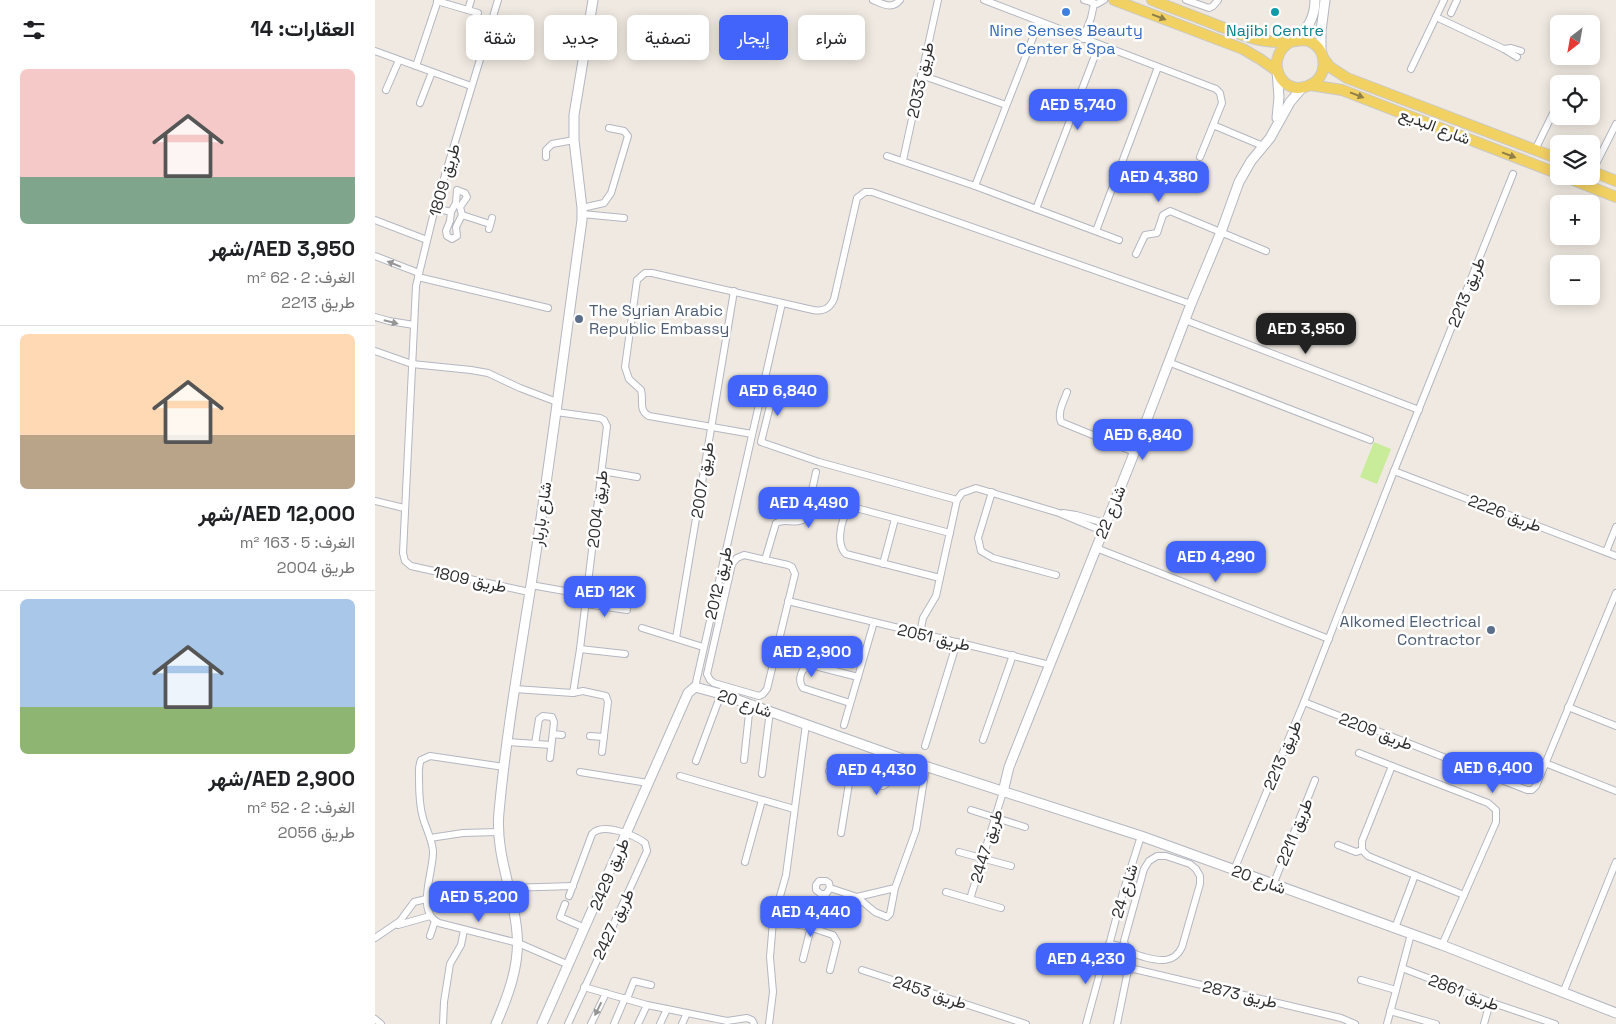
<!DOCTYPE html>
<html lang="ar">
<meta charset="utf-8">
<style>
body{margin:0;font-family:"Space Grotesk",Vazirmatn,sans-serif;background:#f2f2f2;color:#202124;direction:rtl;height:100vh;display:flex;flex-direction:column;font-size:19px;white-space:nowrap}
*{box-sizing:border-box;margin:0}
p{font-size:16px;color:#757577}
.icon{flex:none;width:28px;height:28px;fill:none;stroke:currentColor;stroke-width:2;stroke-linecap:round;stroke-linejoin:round}
.map{position:relative;flex:1;overflow:hidden;direction:ltr}
.panel{display:flex;flex-direction:column;background:#fff;width:375px}
.panel>*{flex:none}
.top-card{position:absolute;left:15px;top:15px;width:475px;height:45px;direction:rtl;display:flex;gap:10px}
.needle{width:32px;rotate:211deg}
.controls{position:absolute;left:1175px;top:15px;display:grid;gap:10px}
.controls a{display:grid;place-items:center;width:50px;height:50px;border-radius:8px;background:#fff;box-shadow:0 2px 12px #0003;font-size:25px}
.price{position:absolute;translate:-50% -42px;padding:0 11px;border-radius:10px;background:#4264fb;color:#fff;font-size:16px;line-height:32px;filter:drop-shadow(0 1px 2px #0008)}
.price::after{content:'';position:absolute;left:50%;top:30px;width:15px;height:11px;margin-left:-8px;background:inherit;clip-path:polygon(0 0,100% 0,50% 100%)}
.price.active{background:#222;color:#fff}
ul{padding:0;list-style:none}
li{display:grid;align-content:center;gap:10px;height:265px;padding:0 20px}
li+li{border-top:1px solid #e0e0e0}
li span{display:grid;place-items:center;height:155px;border-radius:8px;color:#555}
li>.icon{margin-inline-start:auto}
span .icon{width:90px;height:90px;fill:#fffc;stroke-width:1}
li b{font-size:21px}
h2{display:flex;justify-content:space-between;align-items:center;height:60px;padding:0 20px;font-size:21px}
.pill{padding:0 18px;border-radius:8px;background:#fff;box-shadow:0 2px 12px #0003;font-size:18px;line-height:45px}
.pill.active{background:#4264fb;color:#fff}
main{display:flex;flex:1;min-height:0}
.map>svg:first-child{display:block}
.pitch{fill:#c9ec9a}
.lines{fill:none;stroke-linecap:round;stroke-linejoin:round}
.minor-casing{stroke:#b4b7c1;stroke-width:8}
.tertiary-casing{stroke:#b4b7c1;stroke-width:11}
.primary-casing{stroke:#c9c9c9;stroke-width:12}
.minor{stroke:#fff;stroke-width:6}
.tertiary{stroke:#fff;stroke-width:9}
.primary{stroke:#f2d163;stroke-width:10}
.oneway{fill:#908048}
.oneway2{fill:#969696}
.shop-dot{fill:#3f7fe0;stroke:#fff;stroke-width:2}
.culture-dot{fill:#0f9aa8;stroke:#fff;stroke-width:2}
.service-dot{fill:#5c6f8a;stroke:#fff;stroke-width:2}
.labels{text-anchor:middle;stroke-width:5;stroke-linejoin:round;paint-order:stroke}
.shop-label{font-size:16px;fill:#366cbe;stroke:#fff}
.culture-label{font-size:16px;fill:#0d838f;stroke:#fff}
.street-label{font-size:16px;fill:#2e2e2e;stroke:#fff}
.service-label{font-size:16px;fill:#4e5e75;stroke:#fff;text-anchor:start}
</style>
<main>
<div class="map">
<svg width="1241" height="1024" viewBox="0 0 1241 1024">
<rect width="100%" height="100%" fill="#efe9e1"/>
<!-- pitch -->
<path class="pitch" d="M999,442L1016,449L1002,484L985,477Z"/>
<g class="lines">
<!-- minor casing -->
<g class="minor-casing">
<g id="minor">
<path d="M123,0L60,208L41,286L28,553L30,561L36,566L154,592"/>
<path d="M498,0C508,4 517,10 525,0"/>
<path d="M609,0L841,89L845,93L847,103L825,157"/>
<path d="M709,0L722,4L729,0"/>
<path d="M811,0L834,8L838,6L843,0"/>
<path d="M62,1L103,13"/>
<path d="M93,10L96,0"/>
<path d="M1076,13L1082,0"/>
<path d="M1061,17L1129,49L1142,57"/>
<path d="M708,39L716,18L719,4"/>
<path d="M1129,49L1136,48L1146,51"/>
<path d="M0,51L96,86"/>
<path d="M41,66L63,0"/>
<path d="M1036,69L1069,0"/>
<path d="M546,75L631,105"/>
<path d="M1191,84L1192,80"/>
<path d="M11,90L24,60"/>
<path d="M45,103L57,72"/>
<path d="M838,125L888,146"/>
<path d="M1160,150L1184,101"/>
<path d="M512,156L600,186L744,240"/>
<path d="M171,157V150L177,144L199,140"/>
<path d="M528,160L563,0"/>
<path d="M1217,172L1241,124"/>
<path d="M600,186L664,22"/>
<path d="M82,190L90,193L92,197L85,207L87,215L81,227L82,236L77,239L72,236L71,231L75,221L76,212L81,203Z"/>
<path d="M60,208L76,212"/>
<path d="M207,208L229,203L236,193L253,136L249,131L234,128"/>
<path d="M661,209L724,45"/>
<path d="M207,214L249,218"/>
<path d="M87,215L115,224"/>
<path d="M0,220L52,240"/>
<path d="M114,229L117,218"/>
<path d="M721,231L783,67"/>
<path d="M761,254L770,235L782,233L788,215L795,211L891,251"/>
<path d="M0,256L44,273"/>
<path d="M43,277L173,308"/>
<path d="M0,317L14,321L39,325"/>
<path d="M810,320L1044,410"/>
<path d="M0,351L37,364L96,370L113,373L145,388L182,402"/>
<path d="M793,362L995,440"/>
<path d="M400,386L386,442L444,462L582,500L587,493L601,488L684,513L727,531"/>
<path d="M692,392C689,401 682,412 686,422L759,452"/>
<path d="M181,412L225,418L229,420L232,426L205,649L198,693"/>
<path d="M377,434L274,416C263,410 269,401 266,390L254,379L250,367L262,280L270,273H277L438,310C449,312 455,308 459,299L482,198L490,192H497L816,304"/>
<path d="M227,471L262,477"/>
<path d="M1019,471L1241,556"/>
<path d="M617,492L603,538L606,551L618,558L681,575"/>
<path d="M0,501L29,508"/>
<path d="M688,513L701,515L730,523"/>
<path d="M721,548L954,639"/>
<path d="M1231,552L1241,527"/>
<path d="M369,555L413,565L417,567L420,574L392,689L388,694L384,696L339,683L335,680L332,674L357,564L362,558Z"/>
<path d="M390,560L401,523C411,517 421,526 431,518L441,472"/>
<path d="M508,564L520,519"/>
<path d="M565,578L471,554C461,545 465,520 474,510L481,508L575,533"/>
<path d="M156,585L212,595"/>
<path d="M413,601L675,665"/>
<path d="M211,604L252,610"/>
<path d="M267,628L328,647"/>
<path d="M545,634L548,618L561,596L582,500"/>
<path d="M301,638L359,291"/>
<path d="M205,649L250,654"/>
<path d="M320,687L407,303"/>
<path d="M140,689L198,693L208,691L231,696L233,702L227,752"/>
<path d="M929,702L1152,790H1157L1161,786L1241,593"/>
<path d="M475,703L428,688C422,680 426,667 436,665L483,677"/>
<path d="M1193,707L1241,726"/>
<path d="M469,725L499,622"/>
<path d="M178,734L187,735"/>
<path d="M215,736L229,737"/>
<path d="M608,740L638,655"/>
<path d="M132,742L176,745"/>
<path d="M160,744L164,719L168,716L177,717L179,722L175,758"/>
<path d="M550,746L582,642"/>
<path d="M984,753L1017,766"/>
<path d="M369,760L375,704"/>
<path d="M321,761L346,694"/>
<path d="M1170,763L1241,791"/>
<path d="M1017,766L1113,803L1121,810V822L1089,895L993,856L987,850V841Z"/>
<path d="M129,767L55,756L46,760C43,766 44,773 44,779C44,792 44,805 48,818C51,829 57,839 58,851C59,871 40,912 64,923L143,943L194,965"/>
<path d="M454,771L508,786L516,780L522,757"/>
<path d="M205,772L273,783"/>
<path d="M387,774L395,711"/>
<path d="M305,776L419,809"/>
<path d="M596,810L650,827"/>
<path d="M466,833L475,777"/>
<path d="M55,838L88,833L123,832"/>
<path d="M963,845L981,852L987,850"/>
<path d="M584,852L636,866"/>
<path d="M782,856H791L815,864L821,869L825,876V884L807,947C799,964 784,961 769,957C759,954 751,952 749,941L769,869L774,861Z"/>
<path d="M370,862L387,800"/>
<path d="M859,870L929,702L1019,471L1138,174"/>
<path d="M898,885L940,780"/>
<path d="M133,888L198,886"/>
<path d="M455,888L451,894H446L441,890V885L444,881H451L454,883L455,888L482,897"/>
<path d="M520,888L482,897L500,912L512,917L515,914L520,888L541,830L551,767"/>
<path d="M571,892L626,908"/>
<path d="M595,899L628,792"/>
<path d="M190,904L185,917L210,928"/>
<path d="M398,921L431,926L458,935L462,942L455,970"/>
<path d="M23,925L55,916"/>
<path d="M1020,928L1040,875"/>
<path d="M55,936L60,921"/>
<path d="M0,938L25,921L39,902L51,899"/>
<path d="M734,944L750,947"/>
<path d="M1067,945L1089,895"/>
<path d="M428,959L436,927"/>
<path d="M1027,968L1115,1002L1180,1024"/>
<path d="M487,970L651,1024"/>
<path d="M750,971L759,969L966,1018L980,1024"/>
<path d="M986,980L1021,990"/>
<path d="M209,987L272,1005L352,1021L372,1018L377,1020L379,1024"/>
<path d="M1188,993L1241,862"/>
<path d="M252,999L259,981L276,985"/>
<path d="M1015,1011L1061,1024"/>
<path d="M0,1019L6,1024"/>
<path d="M68,1024L69,1002L75,964L86,945L89,930"/>
<path d="M193,1024L272,851L270,843C259,835 228,822 217,834L194,896"/>
<path d="M216,1024L231,993"/>
<path d="M239,1024L250,998"/>
<path d="M263,1024L272,1005"/>
<path d="M285,1024L292,1009"/>
<path d="M307,1024L312,1013"/>
<path d="M394,1024L398,992L395,957L398,921L411,875L431,724"/>
<path d="M711,1024L726,969L733,960"/>
<path d="M742,1024L752,975L748,969L734,962L732,953L747,896L766,836"/>
<path d="M1012,1024L1036,934"/>
<path d="M1109,1024L1115,1002"/>
</g>
</g>
<!-- tertiary casing -->
<g class="tertiary-casing">
<g id="tertiary">
<path d="M919,40C933,30 940,17 940,0"/>
<path d="M946,52V31L950,0"/>
<path d="M902,71L904,97L902,118"/>
<path d="M628,792L634,767L756,461L816,304L846,232L864,182L876,161L895,138L915,102L928,87"/>
<path d="M121,1024C133,996 145,965 142,933C139,892 120,855 124,812C131,736 144,661 156,585C175,464 190,342 207,220V208L199,140V115L218,0"/>
<path d="M167,1024L313,693L320,687L346,694L522,757L766,836L1067,945L1241,1013"/>
</g>
</g>
<!-- primary casing -->
<g class="primary-casing">
<g id="primary">
<path d="M739,0L868,49L885,59L902,71"/>
<path d="M777,0C799,9 822,17 844,26C856,30 868,36 880,39C890,41 903,43 914,42C922,41 928,38 936,42C953,51 953,77 935,85C908,99 887,60 915,42"/>
<path d="M949,59L955,67L972,78L1184,159"/>
<path d="M935,85L967,90L1184,174"/>
<path d="M1216,171L1241,181"/>
<path d="M1188,176L1241,197"/>
</g>
</g>
<!-- minor -->
<use href="#minor" class="minor"/>
<!-- tertiary -->
<use href="#tertiary" class="tertiary"/>
<!-- primary -->
<use href="#primary" class="primary"/>
</g>
<!-- one-way arrows -->
<defs><path id="oneway-solid" d="M-6-.8H1V-3.2L6.5 0L1 3.2V.8H-6Z" transform="scale(1.25)"/></defs>
<g class="oneway">
<use href="#oneway-solid" transform="translate(784 17) rotate(21)"/>
<use href="#oneway-solid" transform="translate(982 95) rotate(21)"/>
<use href="#oneway-solid" transform="translate(1134 155) rotate(21)"/>
</g>
<g class="oneway2">
<use href="#oneway-solid" transform="translate(19 264) rotate(-158)"/>
<use href="#oneway-solid" transform="translate(16 322) rotate(14)"/>
<use href="#oneway-solid" transform="translate(223 1009) rotate(116)"/>
</g>
<!-- markers -->
<circle class="shop-dot" cx="691" cy="12" r="5"/>
<circle class="culture-dot" cx="900" cy="12" r="5"/>
<g class="service-dot">
<circle cx="204" cy="319" r="5"/>
<circle cx="1116" cy="630" r="5"/>
</g>
<g class="labels">
<!-- shop labels -->
<g class="shop-label">
<text x="691" y="36">Nine Senses Beauty<tspan x="691" dy="18">Center &amp; Spa</tspan></text>
</g>
<!-- culture labels -->
<g class="culture-label">
<text x="900" y="36">Najibi Centre</text>
</g>
<!-- street labels -->
<g class="street-label">
<text transform="translate(545 80) rotate(-78)" y="6">طريق 2033</text>
<text transform="translate(1060 126) rotate(21)" y="6">شارع البديع</text>
<text transform="translate(69 180) rotate(-74)" y="6">طريق 1809</text>
<text transform="translate(1091 292) rotate(-68)" y="6">طريق 2213</text>
<text transform="translate(327 480) rotate(-81)" y="6">طريق 2007</text>
<text transform="translate(222 509) rotate(-83)" y="6">طريق 2004</text>
<text transform="translate(735 512) rotate(-68)" y="6">شارع 22</text>
<text transform="translate(1130 513) rotate(21)" y="6">طريق 2226</text>
<text transform="translate(166 514) rotate(-82)" y="6">شارع باربار</text>
<text transform="translate(95 579) rotate(12)" y="6">طريق 1809</text>
<text transform="translate(343 583) rotate(-77)" y="6">طريق 2012</text>
<text transform="translate(559 637) rotate(13)" y="6">طريق 2051</text>
<text transform="translate(370 703) rotate(19)" y="6">شارع 20</text>
<text transform="translate(1001 731) rotate(21)" y="6">طريق 2209</text>
<text transform="translate(907 755) rotate(-67)" y="6">طريق 2213</text>
<text transform="translate(919 832) rotate(-68)" y="6">طريق 2211</text>
<text transform="translate(611 846) rotate(-73)" y="6">طريق 2447</text>
<text transform="translate(234 874) rotate(-67)" y="6">طريق 2429</text>
<text transform="translate(884 879) rotate(20)" y="6">شارع 20</text>
<text transform="translate(749 891) rotate(-73)" y="6">شارع 24</text>
<text transform="translate(238 924) rotate(-65)" y="6">طريق 2427</text>
<text transform="translate(555 992) rotate(18)" y="6">طريق 2453</text>
<text transform="translate(1089 992) rotate(21)" y="6">طريق 2861</text>
<text transform="translate(865 994) rotate(13)" y="6">طريق 2873</text>
</g>
<!-- service labels -->
<g class="service-label">
<text x="214" y="316">The Syrian Arabic<tspan x="214" dy="18">Republic Embassy</tspan></text>
<text x="1106" y="627" text-anchor="end">Alkomed Electrical<tspan x="1106" dy="18">Contractor</tspan></text>
</g>
</g>
</svg>
<div class="controls">
<a><svg class="needle" viewBox="-14 -14 28 28"><path d="M0-13l5 13h-10z" fill="#e53935"/><path d="M0 13l5-13h-10z" fill="#757577"/></svg></a>
<a><svg class="icon" aria-label="locate" viewBox="0 0 24 24"><circle cx="12" cy="12" r="6"/><path d="M12 2v4M12 18v4M2 12h4M18 12h4"/></svg></a>
<a><svg class="icon" aria-label="layers" viewBox="0 0 24 24"><path d="M12 4l9 5-9 5-9-5zM3 14l9 5 9-5"/></svg></a>
<a>+</a>
<a>−</a>
</div>
<b class="price" style="left:703px;top:131px">AED 5,740</b>
<b class="price" style="left:784px;top:203px">AED 4,380</b>
<b class="price active" style="left:931px;top:355px">AED 3,950</b>
<b class="price" style="left:403px;top:417px">AED 6,840</b>
<b class="price" style="left:768px;top:461px">AED 6,840</b>
<b class="price" style="left:434px;top:529px">AED 4,490</b>
<b class="price" style="left:841px;top:583px">AED 4,290</b>
<b class="price" style="left:230px;top:618px">AED 12K</b>
<b class="price" style="left:437px;top:678px">AED 2,900</b>
<b class="price" style="left:1118px;top:794px">AED 6,400</b>
<b class="price" style="left:502px;top:796px">AED 4,430</b>
<b class="price" style="left:104px;top:923px">AED 5,200</b>
<b class="price" style="left:436px;top:938px">AED 4,440</b>
<b class="price" style="left:711px;top:985px">AED 4,230</b>
<div class="top-card">
<a class="pill">شراء</a>
<a class="pill active">إيجار</a>
<a class="pill">تصفية</a>
<a class="pill">جديد</a>
<a class="pill">شقة</a>
</div>
</div>
<section class="panel">
<h2>العقارات: 14<svg class="icon" aria-label="filters" viewBox="0 0 24 24"><path d="M4 7h16M4 17h16"/><circle cx="9" cy="7" r="2"/><circle cx="15" cy="17" r="2"/></svg></h2>
<ul>
<li><span style="background:linear-gradient(#f6c9c9 70%,#7fa58c 0)"><svg class="icon" aria-label="home" viewBox="0 0 24 24"><path d="M3 11l9-7 9 7M6 9v11h12V9"/></svg></span><div><b>AED 3,950/شهر</b><p>الغرف: 2 · 62 m²</p><p>طريق 2213</p></div></li>
<li><span style="background:linear-gradient(#ffd9b3 65%,#b9a48a 0)"><svg class="icon" aria-label="home" viewBox="0 0 24 24"><path d="M3 11l9-7 9 7M6 9v11h12V9"/></svg></span><div><b>AED 12,000/شهر</b><p>الغرف: 5 · 163 m²</p><p>طريق 2004</p></div></li>
<li><span style="background:linear-gradient(#a9c7e8 70%,#8fb573 0)"><svg class="icon" aria-label="home" viewBox="0 0 24 24"><path d="M3 11l9-7 9 7M6 9v11h12V9"/></svg></span><div><b>AED 2,900/شهر</b><p>الغرف: 2 · 52 m²</p><p>طريق 2056</p></div></li>
</ul>
</section>
</main>
